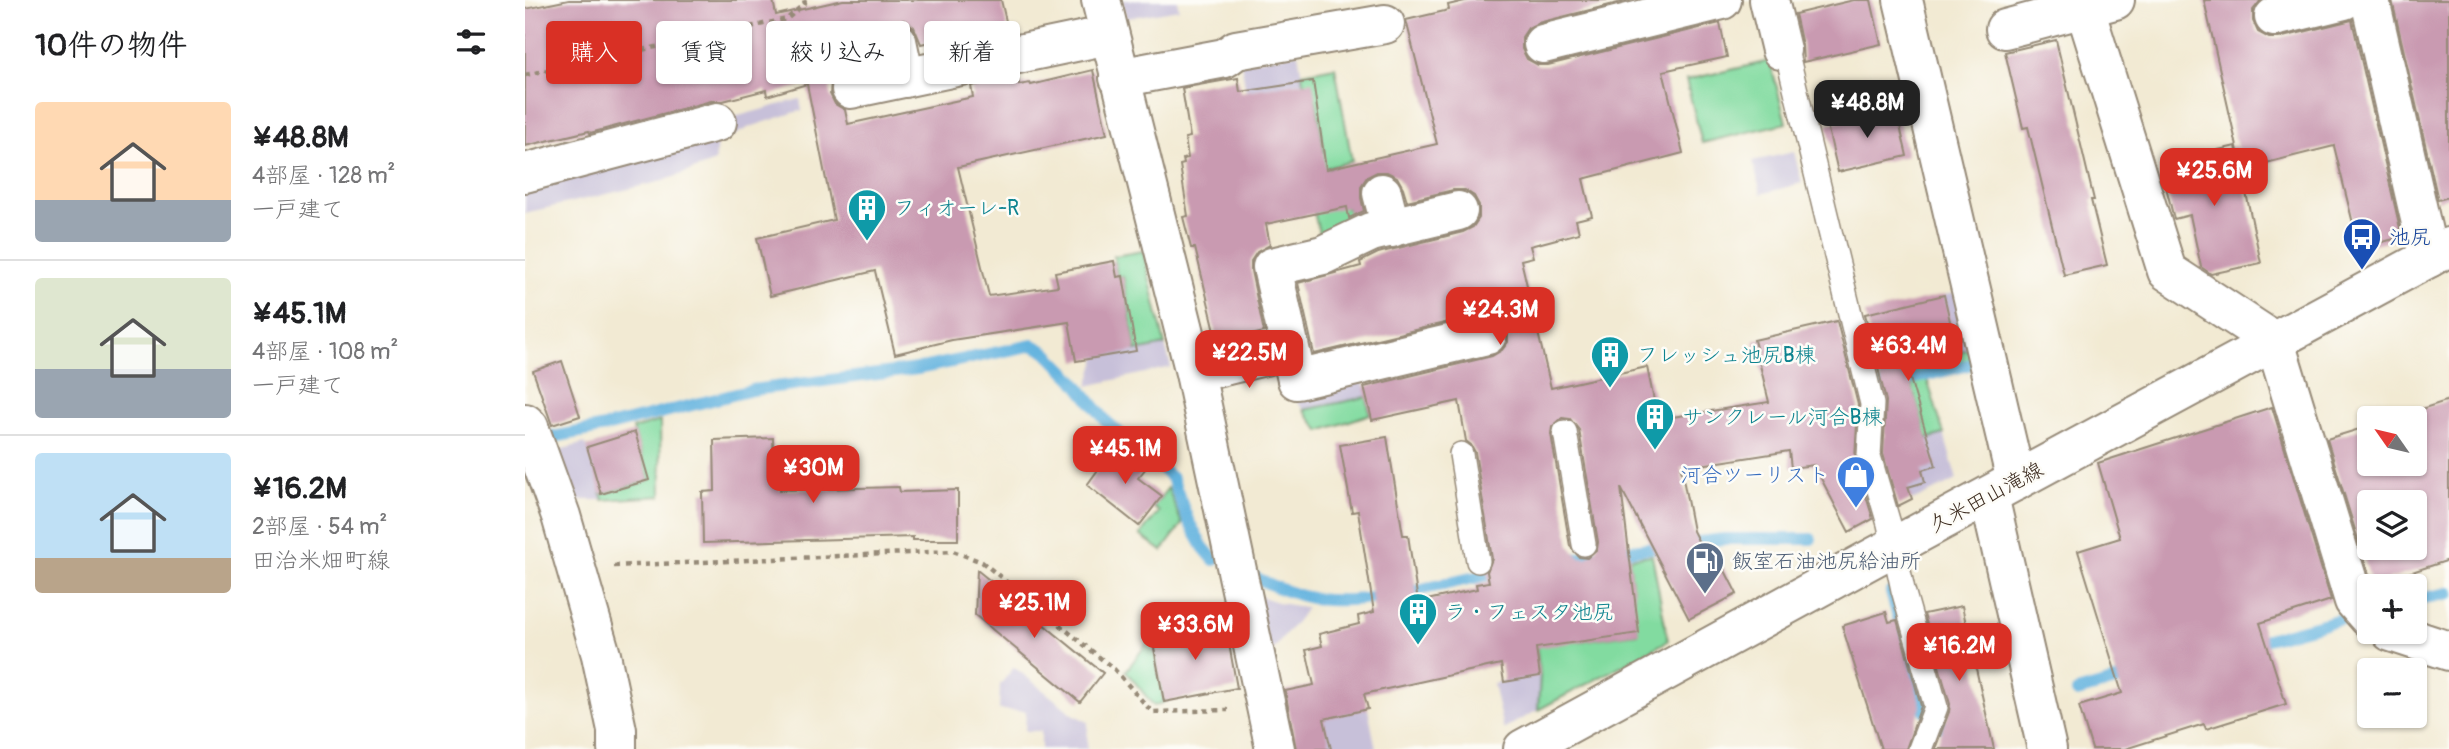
<!DOCTYPE html>
<html lang="ja">
<meta charset="utf-8">
<style>
body{margin:0;font-family:Pangolin,"Klee One",sans-serif;background:#f2f2f2;color:#202124;height:100vh;display:flex;flex-direction:column;font-size:26px;white-space:nowrap}
*{box-sizing:border-box;margin:0}
p{font-size:23px;color:#757577}
.icon{flex:none;width:38px;height:38px;fill:none;stroke:currentColor;stroke-width:2;stroke-linecap:round;stroke-linejoin:round}
.map{position:relative;flex:1;overflow:hidden}
.sheet{display:flex;flex-direction:column;background:#fff;width:525px}
.sheet>*{flex:none}
.top-card{position:absolute;left:21px;top:21px;width:665px;height:63px;display:flex;gap:14px}
.needle{width:46px;rotate:304deg}
.buttons{position:absolute;left:1832px;top:406px;display:grid;gap:14px}
.buttons a{display:grid;place-items:center;width:70px;height:70px;border-radius:7px;background:#fff;box-shadow:0 2px 5px #0004;font-size:35px}
.price{position:absolute;translate:-50% -60px;padding:0 16px;border-radius:14px;background:#d93025;color:#fff;font-size:23px;line-height:46px;filter:drop-shadow(0 2px 4px #0008)}
.price::after{content:'';position:absolute;left:50%;top:42px;width:21px;height:16px;margin-left:-10px;background:inherit;clip-path:polygon(0 0,100% 0,50% 100%)}
.price.current{background:#222;color:#fff}
ul{padding:0;list-style:none}
li{display:flex;align-items:center;gap:21px;height:175px;padding:0 35px}
li+li{border-top:2px solid #e0e0e0}
li span{display:grid;place-items:center;flex:none;width:196px;height:140px;border-radius:7px;color:#555}
li>.icon{margin-inline-start:auto}
span .icon{width:84px;height:84px;fill:#fffc;stroke-width:1}
li b{font-size:30px}
h2{display:flex;justify-content:space-between;align-items:center;height:84px;padding:0 35px;font-size:30px}
.pill{padding:0 24px;border-radius:7px;background:#fff;box-shadow:0 2px 5px #0004;font-size:24px;line-height:63px}
.pill.current{background:#d93025;color:#fff}
main{display:flex;flex:1;min-height:0}
.map>svg:first-child{display:block}
.industrial{fill:#c7c0d9}
.green{fill:#82dba0;stroke:#5e825f;stroke-width:2}
.lines{fill:none;stroke-linecap:round;stroke-linejoin:round}
.stream{stroke:#65b4df;stroke-width:12}
.building{fill:#c99ab1;fill-rule:evenodd}
.service-casing{stroke:#968a78;stroke-width:26}
.minor-casing{stroke:#968a78;stroke-width:42}
.tertiary-casing{stroke:#968a78;stroke-width:42}
.path{stroke:#968a78;stroke-width:4.5;stroke-dasharray:5 5;stroke-linecap:butt}
.service{stroke:#fff;stroke-width:23}
.minor{stroke:#fff;stroke-width:38}
.tertiary{stroke:#fff;stroke-width:38}
.labels{text-anchor:middle;stroke-width:5;stroke-linejoin:round;paint-order:stroke}
.culture-label{font-size:21px;fill:#0d838f;stroke:#fdfcf7;text-anchor:start}
.transit-label{font-size:21px;fill:#164399;stroke:#fdfcf7;text-anchor:start}
.shop-label{font-size:21px;fill:#366cbe;stroke:#fdfcf7;text-anchor:end}
.street-label{font-size:21px;fill:#3b2a1e;stroke:#fdfcf7}
.service-label{font-size:21px;fill:#4e5e75;stroke:#fdfcf7;text-anchor:start}
</style>
<main>
<section class="sheet">
<h2>10件の物件<svg class="icon" aria-label="filters" viewBox="0 0 24 24"><path d="M4 7h16M4 17h16"/><circle cx="9" cy="7" r="2"/><circle cx="15" cy="17" r="2"/></svg></h2>
<ul>
<li><span style="background:linear-gradient(#ffd9b3 70%,#9aa5b1 0)"><svg class="icon" aria-label="home" viewBox="0 0 24 24"><path d="M3 11l9-7 9 7M6 9v11h12V9"/></svg></span><div><b>¥48.8M</b><p>4部屋 · 128 m²</p><p>一戸建て</p></div></li>
<li><span style="background:linear-gradient(#dfe7d0 65%,#9aa5b1 0)"><svg class="icon" aria-label="home" viewBox="0 0 24 24"><path d="M3 11l9-7 9 7M6 9v11h12V9"/></svg></span><div><b>¥45.1M</b><p>4部屋 · 108 m²</p><p>一戸建て</p></div></li>
<li><span style="background:linear-gradient(#bfe0f5 75%,#b9a48a 0)"><svg class="icon" aria-label="home" viewBox="0 0 24 24"><path d="M3 11l9-7 9 7M6 9v11h12V9"/></svg></span><div><b>¥16.2M</b><p>2部屋 · 54 m²</p><p>田治米畑町線</p></div></li>
</ul>
</section>
<div class="map">
<svg width="1924" height="749" viewBox="0 0 1924 749">
<rect width="100%" height="100%" fill="#fdfcf7"/>
<filter id="ink" filterUnits="userSpaceOnUse"><feTurbulence type="fractalNoise" baseFrequency=".0143" numOctaves="2"/><feDisplacementMap in="SourceGraphic" scale="14" xChannelSelector="R" yChannelSelector="G"/><feConvolveMatrix kernelMatrix="1 2 1 2 8 2 1 2 1" color-interpolation-filters="sRGB"/></filter>
<filter id="wash" filterUnits="userSpaceOnUse"><feTurbulence type="fractalNoise" baseFrequency=".00686" numOctaves="4" result="noise"/><feDisplacementMap in="SourceGraphic" scale="28" xChannelSelector="R" yChannelSelector="G"/><feGaussianBlur stdDeviation="1.57" result="paint"/><feColorMatrix in="noise" values="0 0 0 0 0 0 0 0 0 0 0 0 0 0 0 0 0 1.4 0 .05"/><feComposite in="paint" operator="in"/></filter>
<g filter="url(#wash)">
<rect width="100%" height="100%" fill="#f2ead3"/>
<!-- industrial -->
<g class="industrial">
<path d="M597,0H652L654,9L601,18Z"/>
<path d="M773,53L778,82L721,91L716,63Z"/>
<path d="M275,99L277,110L225,127L200,140L195,121Z"/>
<path d="M192,139L190,162L138,181L0,213V190Z"/>
<path d="M1269,152L1277,183L1236,194L1228,161Z"/>
<path d="M1436,292L1449,348L1433,353L1419,295Z"/>
<path d="M640,345L646,367L563,386L572,357Z"/>
<path d="M836,374L842,397L779,410L763,392Z"/>
<path d="M1419,434L1432,480L1387,501L1383,487L1397,470L1411,466L1402,439Z"/>
<path d="M60,443L62,447L78,500H52L34,450Z"/>
<path d="M732,595L755,603L782,608L745,654Z"/>
<path d="M489,667L548,714L563,722L562,749H516V731H500L501,711L474,710L475,685Z"/>
<path d="M1015,676L1013,710L978,729L968,683Z"/>
<path d="M843,709L851,749H806L799,719Z"/>
</g>
<!-- green -->
<g class="green">
<path d="M1245,61L1261,123L1177,143L1161,80Z"/>
<path d="M810,67L827,161L779,174L799,151L791,101L781,82H778L777,73Z"/>
<path d="M820,201L822,209L843,204L847,212L795,237L788,208Z"/>
<path d="M618,251L640,345L611,351L598,276L592,277L589,256Z"/>
<path d="M1449,348L1452,359L1357,382L1350,355L1377,349L1412,357Z"/>
<path d="M1402,379L1419,434L1402,439L1386,383Z"/>
<path d="M842,397L845,414L795,431L779,410Z"/>
<path d="M135,421L136,496L78,500L76,494L124,480L108,429Z"/>
<path d="M643,488L657,524L637,551L615,535L634,512L628,507Z"/>
<path d="M1127,555L1143,641L1013,710L1015,676L1009,628L1049,642L1113,633L1104,558Z"/>
<path d="M627,637L639,702L629,706L601,671Z"/>
</g>
<g class="lines">
<!-- stream -->
<g class="stream">
<path d="M1354,387L1451,363"/>
<path d="M13,440L80,427L227,390L392,369L508,345L521,352L548,379L581,421L647,478L663,520L678,547L689,560"/>
<path d="M1043,560L1090,552L1199,539H1286"/>
<path d="M730,577C750,587 768,595 791,599C848,606 920,582 977,572"/>
<path d="M1366,592L1399,709L1413,724L1430,732H1433"/>
<path d="M1890,600L1924,593"/>
<path d="M1727,643L1834,614"/>
<path d="M1552,692L1608,676"/>
</g>
</g>
<g id="blocks">
<!-- building -->
<g class="building">
<path d="M44,0H248L251,15L318,0H476L484,34L436,44L434,35L396,44L389,27L379,20H368L358,24L351,35V49L315,58L316,61L310,62L312,72L306,82L305,94L310,104L320,110L323,124L448,97L446,86L493,76L494,85L505,83L506,85L568,70L582,134L433,167L464,296L533,286L530,272L589,261L592,277L598,276L611,351L551,361L544,322L427,340L370,354L350,271L245,296L232,238L309,220L282,84L242,96L241,90L198,101H186L65,133L64,131L0,146V9Z"/>
<path d="M944,0H1105L1013,23L1003,28L997,37V49L1002,59L1013,65H1023L1195,23L1202,57L1138,71L1158,153L1058,179L1067,216L1051,220L1054,233L1005,246L1008,257L996,260L1026,388L1122,367L1132,415L1146,413L1147,417L1244,402L1229,340L1312,321L1333,405L1330,460L1348,519L1324,532L1289,465L1266,468L1264,451L1156,468L1168,531L1186,566L1195,561L1212,594L1164,619L1096,488L1114,633L1011,648L1015,676L979,682L976,664L839,694L843,709L799,719L806,749H771L760,691L789,685L781,650L797,646L794,634L834,624L833,616L849,612L833,511L827,512L815,445L862,437L878,535H883L893,602L952,589L951,584L964,582L962,572L967,559L950,452L946,445L941,441L934,401L847,420L839,387L967,356L977,350L983,342V331L977,320L968,314H957L789,354L773,283L836,266L835,262L853,253L938,232L948,227L954,218V205L949,196L940,190H928L882,201L878,188L872,177L862,172H852L842,177L836,186V198L839,211L824,218L822,207L741,224L745,245L732,252L726,261V271L739,332L693,343L670,248H666L658,217L663,216L655,165L659,164L658,159L663,158L660,138L665,137L657,88L713,78L715,92L788,81L801,169L912,144L881,20L924,10L923,5ZM1037,418L1045,419L1054,430L1073,542L1072,549L1062,558L1054,557L1045,546L1026,434L1027,427Z"/>
<path d="M1329,0H1346L1356,44L1278,62L1277,45L1270,14Z"/>
<path d="M1679,0H1736L1728,10V21L1733,32L1744,38H1754L1827,20L1877,237L1834,248L1809,146L1717,169Z"/>
<path d="M1867,0H1924V197L1913,200Z"/>
<path d="M1531,40L1569,200H1566L1582,265L1539,275L1503,127L1498,128L1480,52Z"/>
<path d="M1371,109L1382,156L1313,172L1302,125Z"/>
<path d="M1711,146L1736,263L1686,274L1676,267L1665,215L1649,219L1635,163Z"/>
<path d="M1419,295L1432,352L1381,365L1411,466L1397,470L1400,482L1383,487L1387,499L1373,506L1358,454L1361,401L1340,314Z"/>
<path d="M37,361L55,416L27,425L8,371Z"/>
<path d="M1924,400V560L1847,585L1802,439L1844,426V464H1890V418H1868ZM1844,502H1890V548H1844Z"/>
<path d="M1747,407L1806,600L1735,623L1761,704L1681,729L1679,724L1600,749H1567L1554,706L1597,693L1553,551L1595,538L1573,463Z"/>
<path d="M110,432L124,480L76,494L62,447Z"/>
<path d="M248,438L249,478H255V490L374,487L375,492L433,490V540H388V537L178,543L177,492L190,491L189,440Z"/>
<path d="M591,445L621,468L613,478L637,496L614,526L562,485Z"/>
<path d="M452,570L578,673L555,702L450,615Z"/>
<path d="M1437,606L1469,749H1410L1424,712L1425,704L1399,614Z"/>
<path d="M1361,612L1364,622L1372,620L1396,706L1381,749H1356L1317,626Z"/>
<path d="M700,622L712,688L639,702L627,637Z"/>
</g>
</g>
</g>
<g filter="url(#ink)">
<use href="#blocks" fill-opacity="0" stroke="#968a78" stroke-width="2"/>
<g class="lines">
<!-- service casing -->
<g class="service-casing">
<g id="service">
<path d="M1256,50L1262,54L1347,404L1344,456L1364,524L1378,590L1411,707L1395,749"/>
<path d="M1040,432L1059,544"/>
<path d="M936,454L953,561"/>
</g>
</g>
<!-- minor casing -->
<g class="minor-casing">
<g id="minor">
<path d="M576,0L670,373L750,749"/>
<path d="M1244,0L1256,50"/>
<path d="M1378,0L1491,481"/>
<path d="M1845,0L1904,258"/>
<path d="M1560,9L1642,271L1750,342L1829,601L1844,618"/>
<path d="M1749,17L1819,0"/>
<path d="M1480,29L1590,0"/>
<path d="M372,41L380,78"/>
<path d="M1018,44L1197,0"/>
<path d="M594,78L700,58L711,50L860,24"/>
<path d="M326,89L584,35"/>
<path d="M0,173L192,122"/>
<path d="M857,193L866,228"/>
<path d="M933,211L846,232L798,255L747,267L772,380L962,335"/>
<path d="M670,373L764,350"/>
<path d="M0,423L4,427L36,516L76,655L92,730V749"/>
<path d="M1866,632L1924,651"/>
</g>
</g>
<!-- tertiary casing -->
<g class="tertiary-casing">
<g id="tertiary">
<path d="M1464,496L1522,749"/>
<path d="M998,749L1344,560L1924,247"/>
</g>
</g>
<!-- path -->
<g class="path">
<path d="M0,75L262,19L280,3L279,0"/>
<path d="M89,566L428,551L457,562L589,669L627,712L703,710"/>
</g>
<!-- service -->
<use href="#service" class="service"/>
<!-- minor -->
<use href="#minor" class="minor"/>
<!-- tertiary -->
<use href="#tertiary" class="tertiary"/>
</g>
</g>
<!-- icons -->
<defs>
<g id="building-pin" transform="scale(2.0125)"><path d="M0 17L-7.5 6A9.5 9.5 0 1 1 7.5 6Z" fill="#0f9aa8" stroke="#fdfcf7"/><path d="M-4-6H4V6H1V3H-1V6H-4ZM-2.5-4.3h1.7v1.8h-1.7ZM.8-4.3h1.7v1.8H.8ZM-2.5-1h1.7V.8h-1.7ZM.8-1h1.7V.8H.8Z" fill="#fff"/></g>
<g id="bus-pin" transform="scale(2.0125)"><path d="M0 17L-7.5 6A9.5 9.5 0 1 1 7.5 6Z" fill="#1a4fb4" stroke="#fdfcf7"/><path d="M-5-6H5V4H4V6H2V4H-2V6H-4V4H-5ZM-3.5-4V0h7V-4ZM-3.5 1.2v1.5H-2V1.2ZM2 1.2v1.5H3.5V1.2Z" fill="#fff"/></g>
<g id="shop-pin" transform="scale(2.0125)"><path d="M0 17L-7.5 6A9.5 9.5 0 1 1 7.5 6Z" fill="#3f7fe0" stroke="#fdfcf7"/><path d="M-5-2.5h2.3a2.7 3.5 0 0 1 5.4 0H5L5.5 6h-11ZM-1.5-2.5h3a1.5 2.3 0 0 0-3 0Z" fill="#fff"/></g>
<g id="fuel-pin" transform="scale(2.0125)"><path d="M0 17L-7.5 6A9.5 9.5 0 1 1 7.5 6Z" fill="#5c6f8a" stroke="#fdfcf7"/><path d="M-5.5-6h7V0h2V4h1.3V-2.5L3-4.5l.8-.8L6-3V5H2.5V1h-1V6h-7ZM-4.2-4.7v3.2H.2V-4.7Z" fill="#fff"/></g>
</defs>
<g fill-rule="evenodd">
<use href="#building-pin" x="342" y="208"/>
<use href="#bus-pin" x="1837" y="237"/>
<use href="#building-pin" x="1085" y="355"/>
<use href="#building-pin" x="1130" y="417"/>
<use href="#shop-pin" x="1331" y="475"/>
<use href="#fuel-pin" x="1180" y="561"/>
<use href="#building-pin" x="893" y="612"/>
</g>
<g class="labels">
<!-- culture labels -->
<g class="culture-label">
<text x="369" y="215">フィオーレ-R</text>
<text x="1112" y="362">フレッシュ池尻B棟</text>
<text x="1157" y="424">サンクレール河合B棟</text>
<text x="920" y="619">ラ・フェスタ池尻</text>
</g>
<!-- transit labels -->
<g class="transit-label">
<text x="1864" y="244">池尻</text>
</g>
<!-- shop labels -->
<g class="shop-label">
<text x="1304" y="482">河合ツーリスト</text>
</g>
<!-- street labels -->
<g class="street-label">
<text transform="translate(1461 497) rotate(-28)" y="7">久米田山滝線</text>
</g>
<!-- service labels -->
<g class="service-label">
<text x="1207" y="568">飯室石油池尻給油所</text>
</g>
</g>
</svg>
<div class="buttons">
<a><svg class="needle" viewBox="-14 -14 28 28"><path d="M0-13l5 13h-10z" fill="#e53935"/><path d="M0 13l5-13h-10z" fill="#757577"/></svg></a>
<a><svg class="icon" aria-label="layers" viewBox="0 0 24 24"><path d="M12 4l9 5-9 5-9-5zM3 14l9 5 9-5"/></svg></a>
<a>+</a>
<a>−</a>
</div>
<b class="price current" style="left:1342px;top:140px">¥48.8M</b>
<b class="price" style="left:1689px;top:208px">¥25.6M</b>
<b class="price" style="left:975px;top:347px">¥24.3M</b>
<b class="price" style="left:1383px;top:383px">¥63.4M</b>
<b class="price" style="left:724px;top:390px">¥22.5M</b>
<b class="price" style="left:600px;top:486px">¥45.1M</b>
<b class="price" style="left:288px;top:505px">¥30M</b>
<b class="price" style="left:509px;top:640px">¥25.1M</b>
<b class="price" style="left:670px;top:662px">¥33.6M</b>
<b class="price" style="left:1434px;top:683px">¥16.2M</b>
<div class="top-card">
<a class="pill current">購入</a>
<a class="pill">賃貸</a>
<a class="pill">絞り込み</a>
<a class="pill">新着</a>
</div>
</div>
</main>
